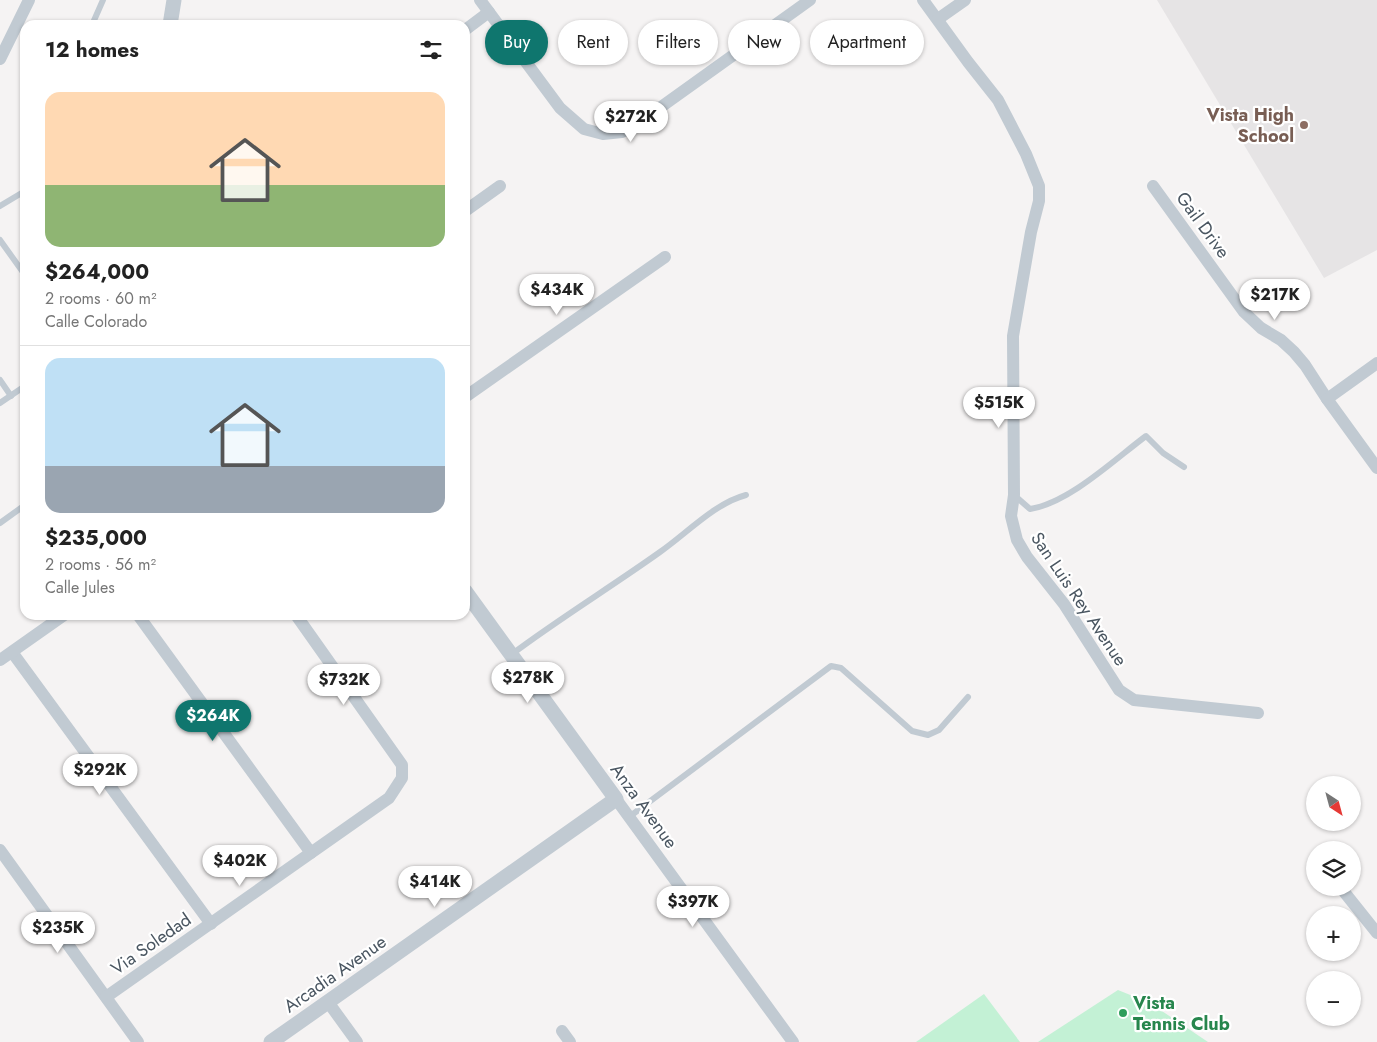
<!DOCTYPE html>
<meta charset="utf-8">
<style>
body{margin:0;font-family:Jost,sans-serif;background:#f2f2f2;color:#222;height:100vh;display:flex;flex-direction:column;font-size:19px;white-space:nowrap}
*{box-sizing:border-box;margin:0}
p{font-size:16px;color:#767676}
.icon{flex:none;width:28px;height:28px;fill:none;stroke:currentColor;stroke-width:2;stroke-linecap:round;stroke-linejoin:round}
.map{position:relative;flex:1;overflow:hidden}
.drawer{position:absolute;left:20px;top:20px;width:450px;height:600px;display:flex;flex-direction:column;background:#fff;border-radius:15px;box-shadow:0 1px 4px #0004}
.drawer>*{flex:none}
.guide{position:absolute;left:485px;top:20px;width:475px;height:45px;display:flex;gap:10px}
.needle{width:32px;rotate:144deg}
.controls{position:absolute;left:1306px;top:776px;display:grid;gap:10px}
.controls a{display:grid;place-items:center;width:55px;height:55px;border-radius:50%;background:#fff;box-shadow:0 1px 4px #0004;font-size:25px}
.price{position:absolute;translate:-50% -42px;padding:0 11px;border-radius:18px;background:#fff;color:#222;font-size:16px;line-height:32px;filter:drop-shadow(0 1px 2px #0008)}
.price::after{content:'';position:absolute;left:50%;top:30px;width:15px;height:11px;margin-left:-8px;background:inherit;clip-path:polygon(0 0,100% 0,50% 100%)}
.price.on{background:#0f766e;color:#fff}
ul{padding:0;list-style:none}
li{display:grid;align-content:center;gap:10px;height:265px;padding:0 25px}
li+li{border-top:1px solid #e0e0e0}
li span{display:grid;place-items:center;height:155px;border-radius:15px;color:#555}
li>.icon{margin-inline-start:auto}
span .icon{width:90px;height:90px;fill:#fffc;stroke-width:1}
li b{font-size:21px}
h2{display:flex;justify-content:space-between;align-items:center;height:60px;padding:0 25px;font-size:21px}
.chip{padding:0 18px;border-radius:22px;background:#fff;box-shadow:0 1px 4px #0004;font-size:18px;line-height:45px}
.chip.on{background:#0f766e;color:#fff}
.map>svg:first-child{display:block}
.education{fill:#e6e4e5}
.green{fill:#c3f1d5}
.lines{fill:none;stroke-linecap:round;stroke-linejoin:round}
.service{stroke:#c1cad2;stroke-width:6}
.minor{stroke:#c1cad2;stroke-width:12}
.tertiary{stroke:#c1cad2;stroke-width:15}
.education-dot{fill:#8d6e63;stroke:#fff;stroke-width:2}
.leisure-dot{fill:#2e9e5b;stroke:#fff;stroke-width:2}
.labels{text-anchor:middle;stroke-width:4.5;stroke-linejoin:round;paint-order:stroke}
.education-label{font-size:18px;font-weight:bold;fill:#785e54;stroke:#fff;text-anchor:end}
.street-label{font-size:18px;fill:#4a5661;stroke:#fff}
.leisure-label{font-size:18px;font-weight:bold;fill:#27864d;stroke:#fff;text-anchor:start}
</style>
<div class="map">
<svg width="1377" height="1042" viewBox="0 0 1377 1042">
<rect width="100%" height="100%" fill="#f5f3f3"/>
<!-- education -->
<path class="education" d="M1157,0H1377V250L1324,278Z"/>
<!-- green -->
<g class="green">
<path d="M1118,990L1150,1003L1208,1042H1038Z"/>
<path d="M984,994L1020,1042H916Z"/>
</g>
<g class="lines">
<!-- service -->
<g class="service">
<path d="M92,25L103,0"/>
<path d="M0,206L25,191"/>
<path d="M0,240L25,275"/>
<path d="M0,380L11,396"/>
<path d="M0,403L25,386"/>
<path d="M1014,495L1030,509C1069,503 1115,459 1146,436L1163,453L1184,467"/>
<path d="M0,523L25,505"/>
<path d="M512,654C560,618 611,587 660,552C686,534 715,503 746,495"/>
<path d="M629,817L831,666L841,668L912,731L928,735L939,730L968,697"/>
</g>
<!-- minor -->
<g class="minor">
<path d="M480,0L560,108L584,129L603,134L622,132L640,122L810,0"/>
<path d="M923,0L968,62L998,100L1026,154L1039,186V201L1031,232L1013,336L1014,495L1011,516L1017,540L1027,557L1064,604L1119,690L1134,700L1258,713"/>
<path d="M938,19L965,0"/>
<path d="M465,30L489,12"/>
<path d="M0,59L29,0"/>
<path d="M1153,186L1244,312L1261,328L1281,340L1294,352L1305,365L1327,399L1377,468"/>
<path d="M465,211L500,186"/>
<path d="M465,397L665,257"/>
<path d="M1327,399L1377,363"/>
<path d="M138,615L311,853"/>
<path d="M12,652L211,924"/>
<path d="M0,660L64,615"/>
<path d="M616,799L793,1042"/>
<path d="M0,850L138,1042"/>
<path d="M1341,888L1377,933"/>
<path d="M106,997L389,798L402,778V765L296,615"/>
<path d="M328,1002L357,1042"/>
<path d="M562,1031L570,1042"/>
</g>
<!-- tertiary -->
<g class="tertiary">
<path d="M170,25L174,0"/>
<path d="M271,1042L616,799L465,591"/>
</g>
</g>
<!-- markers -->
<circle class="education-dot" cx="1304" cy="125" r="5"/>
<circle class="leisure-dot" cx="1123" cy="1013" r="5"/>
<g class="labels">
<!-- education labels -->
<g class="education-label">
<text x="1294" y="121">Vista High<tspan x="1294" dy="21">School</tspan></text>
</g>
<!-- street labels -->
<g class="street-label">
<text transform="translate(1203 225) rotate(54)" y="6">Gail Drive</text>
<text transform="translate(1079 599) rotate(56)" y="6">San Luis Rey Avenue</text>
<text transform="translate(644 806) rotate(54)" y="6">Anza Avenue</text>
<text transform="translate(151 944) rotate(-35)" y="6">Via Soledad</text>
<text transform="translate(335 974) rotate(-35)" y="6">Arcadia Avenue</text>
</g>
<!-- leisure labels -->
<g class="leisure-label">
<text x="1133" y="1009">Vista<tspan x="1133" dy="21">Tennis Club</tspan></text>
</g>
</g>
</svg>
<div class="controls">
<a><svg class="needle" viewBox="-14 -14 28 28"><path d="M0-13l5 13h-10z" fill="#e53935"/><path d="M0 13l5-13h-10z" fill="#767676"/></svg></a>
<a><svg class="icon" aria-label="layers" viewBox="0 0 24 24"><path d="M12 4l9 5-9 5-9-5zM3 14l9 5 9-5"/></svg></a>
<a>+</a>
<a>−</a>
</div>
<b class="price" style="left:631px;top:143px">$272K</b>
<b class="price" style="left:557px;top:316px">$434K</b>
<b class="price" style="left:1275px;top:321px">$217K</b>
<b class="price" style="left:999px;top:429px">$515K</b>
<b class="price" style="left:528px;top:704px">$278K</b>
<b class="price" style="left:344px;top:706px">$732K</b>
<b class="price on" style="left:213px;top:742px">$264K</b>
<b class="price" style="left:100px;top:796px">$292K</b>
<b class="price" style="left:240px;top:887px">$402K</b>
<b class="price" style="left:435px;top:908px">$414K</b>
<b class="price" style="left:693px;top:928px">$397K</b>
<b class="price" style="left:58px;top:954px">$235K</b>
<div class="guide">
<a class="chip on">Buy</a>
<a class="chip">Rent</a>
<a class="chip">Filters</a>
<a class="chip">New</a>
<a class="chip">Apartment</a>
</div>
<section class="drawer">
<h2>12 homes<svg class="icon" aria-label="filters" viewBox="0 0 24 24"><path d="M4 7h16M4 17h16"/><circle cx="9" cy="7" r="2"/><circle cx="15" cy="17" r="2"/></svg></h2>
<ul>
<li><span style="background:linear-gradient(#ffd9b3 60%,#8fb573 0)"><svg class="icon" aria-label="home" viewBox="0 0 24 24"><path d="M3 11l9-7 9 7M6 9v11h12V9"/></svg></span><div><b>$264,000</b><p>2 rooms · 60 m²</p><p>Calle Colorado</p></div></li>
<li><span style="background:linear-gradient(#bfe0f5 70%,#9aa5b1 0)"><svg class="icon" aria-label="home" viewBox="0 0 24 24"><path d="M3 11l9-7 9 7M6 9v11h12V9"/></svg></span><div><b>$235,000</b><p>2 rooms · 56 m²</p><p>Calle Jules</p></div></li>
</ul>
</section>
</div>
